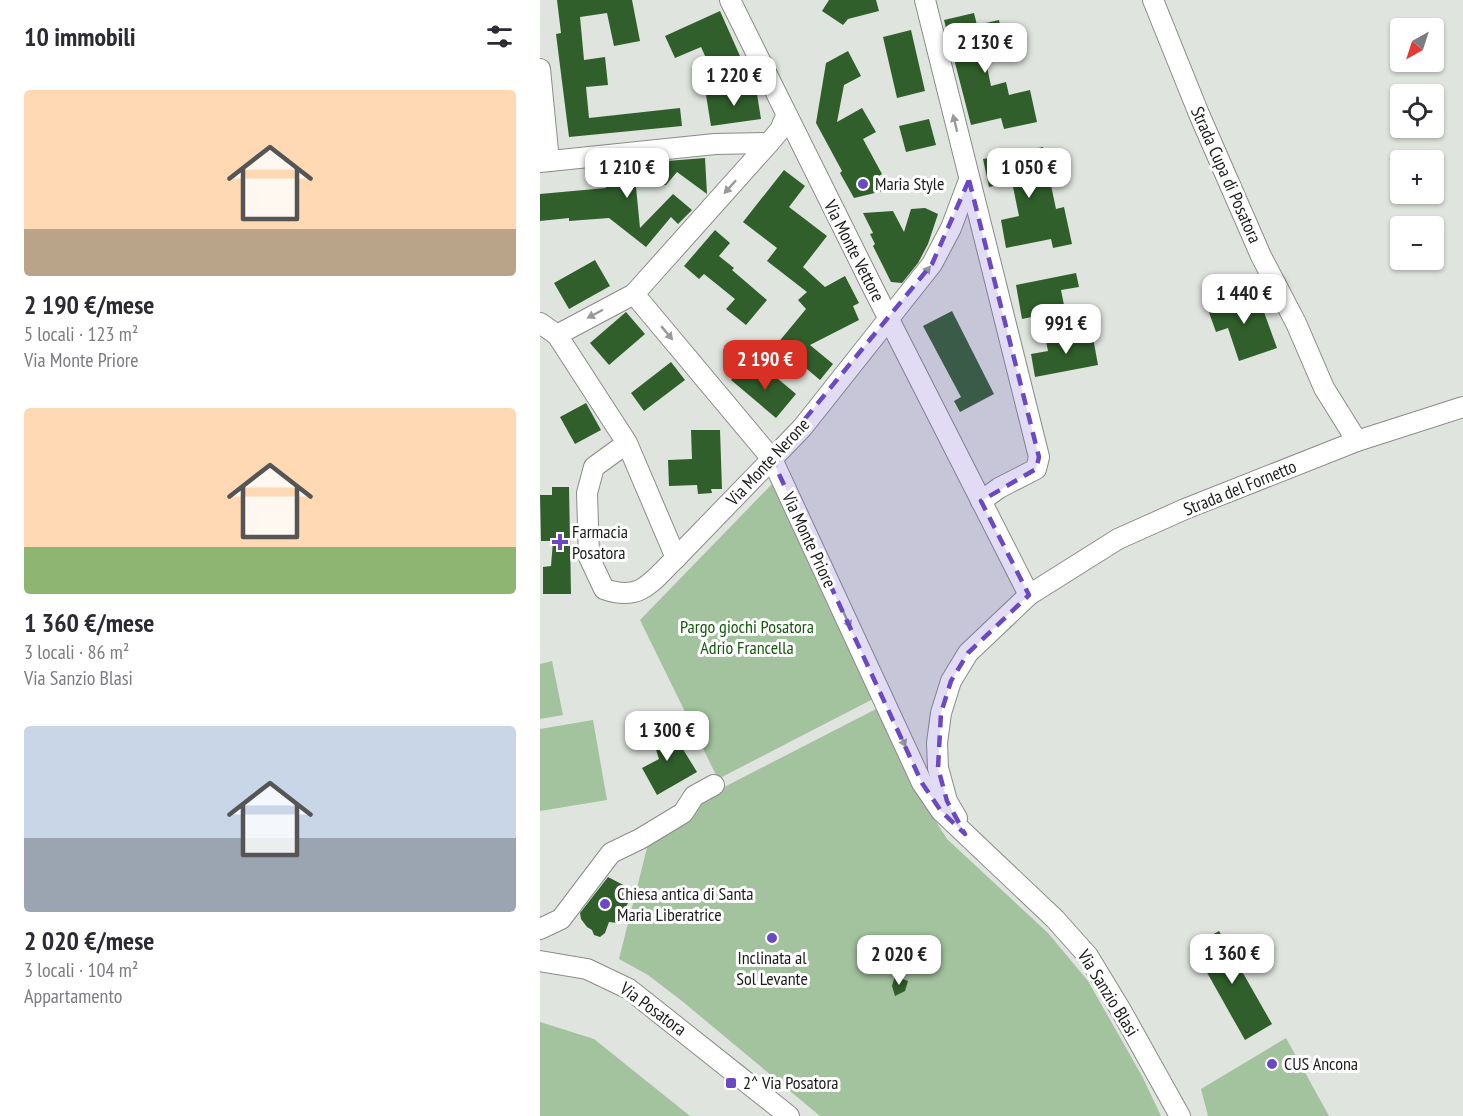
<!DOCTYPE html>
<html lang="it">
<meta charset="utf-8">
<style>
body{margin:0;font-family:"PT Sans Narrow",sans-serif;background:#f2f2f3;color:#2b2b33;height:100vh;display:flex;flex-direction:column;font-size:22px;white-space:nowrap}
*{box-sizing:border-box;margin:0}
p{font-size:20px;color:#7c7c81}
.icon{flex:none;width:33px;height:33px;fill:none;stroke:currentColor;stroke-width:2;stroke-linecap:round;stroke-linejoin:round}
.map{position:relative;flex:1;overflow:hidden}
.panel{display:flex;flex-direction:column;background:#fff;width:540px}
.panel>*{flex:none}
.needle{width:39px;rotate:219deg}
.fabs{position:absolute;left:850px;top:18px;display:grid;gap:12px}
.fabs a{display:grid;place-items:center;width:54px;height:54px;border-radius:6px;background:#fff;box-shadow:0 2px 4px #0004;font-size:30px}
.price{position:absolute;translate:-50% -51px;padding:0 14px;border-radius:12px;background:#fff;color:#222;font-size:20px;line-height:39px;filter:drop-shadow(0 2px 3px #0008)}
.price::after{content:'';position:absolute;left:50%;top:36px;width:18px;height:14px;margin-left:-9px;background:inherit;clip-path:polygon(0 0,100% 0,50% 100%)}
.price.active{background:#d93025;color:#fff}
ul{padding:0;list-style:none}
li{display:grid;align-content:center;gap:12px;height:318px;padding:0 24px}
li span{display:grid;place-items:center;height:186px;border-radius:6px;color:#555}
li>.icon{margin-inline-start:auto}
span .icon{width:108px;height:108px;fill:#fffc;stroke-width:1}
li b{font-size:26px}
h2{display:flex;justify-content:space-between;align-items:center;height:72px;padding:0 24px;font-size:26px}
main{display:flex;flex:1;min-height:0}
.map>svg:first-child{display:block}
.green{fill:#a3c29e}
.building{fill:#305f2b}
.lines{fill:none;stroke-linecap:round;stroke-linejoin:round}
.minor-casing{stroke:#888d87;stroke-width:22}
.minor{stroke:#fff;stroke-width:20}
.oneway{fill:#989998}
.marked{fill:#6b49c2;fill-opacity:0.2;stroke:#6b49c2;stroke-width:4.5;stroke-dasharray:12 8;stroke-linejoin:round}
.poi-dot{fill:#6b49c2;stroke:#fff;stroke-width:2}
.labels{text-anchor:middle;stroke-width:6;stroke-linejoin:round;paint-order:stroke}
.street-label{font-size:18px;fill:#1b1d1b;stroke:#fff}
.poi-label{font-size:18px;fill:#1b1d1b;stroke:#fff;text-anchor:start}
.park-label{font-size:18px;fill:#14590c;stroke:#fff}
</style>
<main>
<section class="panel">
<h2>10 immobili<svg class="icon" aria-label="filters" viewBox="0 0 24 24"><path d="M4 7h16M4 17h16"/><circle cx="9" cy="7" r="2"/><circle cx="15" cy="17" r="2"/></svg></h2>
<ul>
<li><span style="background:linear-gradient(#ffd9b3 75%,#b9a48a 0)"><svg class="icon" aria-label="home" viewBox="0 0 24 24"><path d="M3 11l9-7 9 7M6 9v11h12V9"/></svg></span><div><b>2 190 €/mese</b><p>5 locali · 123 m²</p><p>Via Monte Priore</p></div></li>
<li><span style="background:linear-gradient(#ffd9b3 75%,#8fb573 0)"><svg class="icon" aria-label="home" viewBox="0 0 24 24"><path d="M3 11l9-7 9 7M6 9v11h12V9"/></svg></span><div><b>1 360 €/mese</b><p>3 locali · 86 m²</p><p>Via Sanzio Blasi</p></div></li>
<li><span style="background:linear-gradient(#c9d6e8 60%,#9aa5b1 0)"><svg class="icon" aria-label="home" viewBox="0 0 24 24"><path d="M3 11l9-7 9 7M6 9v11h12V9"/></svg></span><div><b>2 020 €/mese</b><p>3 locali · 104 m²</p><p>Appartamento</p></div></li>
</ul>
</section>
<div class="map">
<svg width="923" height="1116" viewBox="0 0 923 1116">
<rect width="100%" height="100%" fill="#dfe4de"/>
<!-- green -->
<g class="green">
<path d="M232,484L333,699L178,779L100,620Z"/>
<path d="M12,661L23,715L0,719V664Z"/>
<path d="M338,708L378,793L407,839L508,933L548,981L602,1076L621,1116H280L142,1001L108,975L79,959L108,844L161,799Z"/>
<path d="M53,720L67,800L0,811V729Z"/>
<path d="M0,1022L54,1039L150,1116H0Z"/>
<path d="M746,1038L789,1116H668L661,1089Z"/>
</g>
<!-- building -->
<g class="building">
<path d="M17,0H92L100,41L74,46L67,13L40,17L44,60L65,57L68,85L46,87L49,118L140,108L142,126L29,137L16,34L21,33Z"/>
<path d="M289,0H336L339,11L308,19L303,25L282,11Z"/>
<path d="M180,11L200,56L171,69L161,47L135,58L125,36Z"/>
<path d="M434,13L437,25L459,20L466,52L445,57L451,86L466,82L469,95L490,90L497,122L464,129L461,118L431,125L404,20Z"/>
<path d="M371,30L385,91L357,98L343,37Z"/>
<path d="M308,51L321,76L304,85L297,122L322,108L336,132L323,139L342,174L336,178L343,191L314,198L300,173L302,171L276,123L286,63Z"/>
<path d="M216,88L221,119L171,126L166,95Z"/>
<path d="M389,119L396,145L366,152L359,126Z"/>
<path d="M503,147L516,209L524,207L532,244L513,248L511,239L466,248L461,220L479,216L472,182L449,187L443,159Z"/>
<path d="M165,158L167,194L137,172L126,185L96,187L100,228L133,194L152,210L138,224L131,217L106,247L69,218L29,221V218L0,221V194L66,188L65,174L115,169L114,162Z"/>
<path d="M244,170L265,186L249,207L287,236L263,267L285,287L305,276L319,303L313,306L319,320L270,345L293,364L280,380L237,344L266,309L258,300L267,292L227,261L237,248L203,222Z"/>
<path d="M385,208L398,214L388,244L378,263L362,283L351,282L333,246L335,244L330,234L333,233L323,213L353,211L364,232L371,209Z"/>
<path d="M175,230L190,243L179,256L194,268L192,270L227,300L206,325L186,309L195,299L164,274L159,279L144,266Z"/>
<path d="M55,260L70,286L29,309L14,283Z"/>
<path d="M536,273L539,287L521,290L525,310L482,319L476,285Z"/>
<path d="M716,290L737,348L699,361L688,328L676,332L667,307Z"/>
<path d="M412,311L454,394L420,412L414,401L421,397L383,326Z"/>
<path d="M86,312L105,334L69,365L50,343Z"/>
<path d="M552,332L558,365L495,377L491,354L508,351L506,341Z"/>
<path d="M131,362L145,380L104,411L91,393Z"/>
<path d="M204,365L224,382L231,373L256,394L236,418L191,380Z"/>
<path d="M46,403L61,430L35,444L20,417Z"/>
<path d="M151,430H180L182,489H171L172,493L158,494L157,485L129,486L128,460L152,459Z"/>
<path d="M12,487H29L31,594H3V567L11,566L13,541H1L0,495H12Z"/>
<path d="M122,720L132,751L141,746L157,772L117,795L102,768L119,759L108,725Z"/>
<path d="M68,877L95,891L84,910V916L78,923L69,922L65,933L60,937L54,935L52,930L47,927L41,919L40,913Z"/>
<path d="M679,931L732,1024L705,1040L652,946Z"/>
<path d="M355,976L368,981L365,991L355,996L352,986Z"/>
</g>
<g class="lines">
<!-- minor casing -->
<g class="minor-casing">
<g id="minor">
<path d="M190,0L332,286L489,595"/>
<path d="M385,0L499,457L496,469L459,488L441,501"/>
<path d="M613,0L659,114L721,256L756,323L784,388L817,441"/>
<path d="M0,69L9,161"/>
<path d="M246,116L240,130L229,143L94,294L232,459L382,783L401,811L515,919L548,956L582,1012L640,1116"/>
<path d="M0,162L175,144L229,143"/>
<path d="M0,323L17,335L87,443L136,558C111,582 101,602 64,589L49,557L47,493L54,467L87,443"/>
<path d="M17,335L94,294"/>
<path d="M136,558L262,428L392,264L411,228L429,180"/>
<path d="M417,818L407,801L398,768L397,743L401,713L411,681L428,653L489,595L578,539L645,509L817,441L923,407"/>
<path d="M0,929L21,919L71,853L100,839L143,813L154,796L174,785"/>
<path d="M0,961L47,969L89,989L249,1116"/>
</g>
</g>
<!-- minor -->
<use href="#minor" class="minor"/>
</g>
<!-- one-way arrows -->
<defs><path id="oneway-solid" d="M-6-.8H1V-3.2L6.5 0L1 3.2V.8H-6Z" transform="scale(1.5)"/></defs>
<g class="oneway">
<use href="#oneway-solid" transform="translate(415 123) rotate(-104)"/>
<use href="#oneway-solid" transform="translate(190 187) rotate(132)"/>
<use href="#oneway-solid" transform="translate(385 273) rotate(-52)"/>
<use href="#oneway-solid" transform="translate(55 314) rotate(152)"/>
<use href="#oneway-solid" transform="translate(127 333) rotate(50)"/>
<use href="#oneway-solid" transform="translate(307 620) rotate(65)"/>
<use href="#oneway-solid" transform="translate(362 739) rotate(65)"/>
</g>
<!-- marked area -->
<path class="marked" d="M429,180L499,457L496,469L441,501L489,595L428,653L411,681L401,713L398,768L407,801L425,834L401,811L382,783L232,459L392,264Z"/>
<!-- markers -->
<g class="poi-dot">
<circle cx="323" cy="184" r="6"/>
<path d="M17 533h6v6h6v6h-6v6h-6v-6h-6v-6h6z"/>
<circle cx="65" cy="904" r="6"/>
<circle cx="232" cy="938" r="6"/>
<circle cx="732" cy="1064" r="6"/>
<rect x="185" y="1077" width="12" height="12" rx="3"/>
</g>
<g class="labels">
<!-- street labels -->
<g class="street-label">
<text transform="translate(686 175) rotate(66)" y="6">Strada Cupa di Posatora</text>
<text transform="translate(314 251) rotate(63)" y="6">Via Monte Vettore</text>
<text transform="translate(228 462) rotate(-47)" y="6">Via Monte Nerone</text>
<text transform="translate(700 488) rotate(-22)" y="6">Strada del Fornetto</text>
<text transform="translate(269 540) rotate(65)" y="6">Via Monte Priore</text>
<text transform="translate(568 993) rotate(58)" y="6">Via Sanzio Blasi</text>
<text transform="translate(113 1009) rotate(36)" y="6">Via Posatora</text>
</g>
<!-- poi labels -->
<g class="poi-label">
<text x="335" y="190">Maria Style</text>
<text x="32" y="538">Farmacia<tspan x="32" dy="21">Posatora</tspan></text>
<text x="77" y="900">Chiesa antica di Santa<tspan x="77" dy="21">Maria Liberatrice</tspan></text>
<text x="232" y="964" text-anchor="middle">Inclinata al<tspan x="232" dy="21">Sol Levante</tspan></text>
<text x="744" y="1070">CUS Ancona</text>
<text x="203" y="1089">2^ Via Posatora</text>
</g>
<!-- park labels -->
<g class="park-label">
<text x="207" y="633">Pargo giochi Posatora<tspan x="207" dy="21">Adrio Francella</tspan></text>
</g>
</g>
</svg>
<div class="fabs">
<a><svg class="needle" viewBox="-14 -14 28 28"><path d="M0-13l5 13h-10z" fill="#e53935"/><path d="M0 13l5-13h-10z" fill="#7c7c81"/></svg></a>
<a><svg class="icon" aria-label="locate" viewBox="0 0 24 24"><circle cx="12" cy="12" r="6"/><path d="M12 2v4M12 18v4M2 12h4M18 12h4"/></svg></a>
<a>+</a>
<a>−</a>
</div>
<b class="price" style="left:445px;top:74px">2 130 €</b>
<b class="price" style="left:194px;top:107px">1 220 €</b>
<b class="price" style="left:87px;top:199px">1 210 €</b>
<b class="price" style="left:489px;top:199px">1 050 €</b>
<b class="price" style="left:704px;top:325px">1 440 €</b>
<b class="price" style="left:526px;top:355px">991 €</b>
<b class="price active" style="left:225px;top:391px">2 190 €</b>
<b class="price" style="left:127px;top:762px">1 300 €</b>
<b class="price" style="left:692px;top:985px">1 360 €</b>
<b class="price" style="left:359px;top:986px">2 020 €</b>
</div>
</main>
